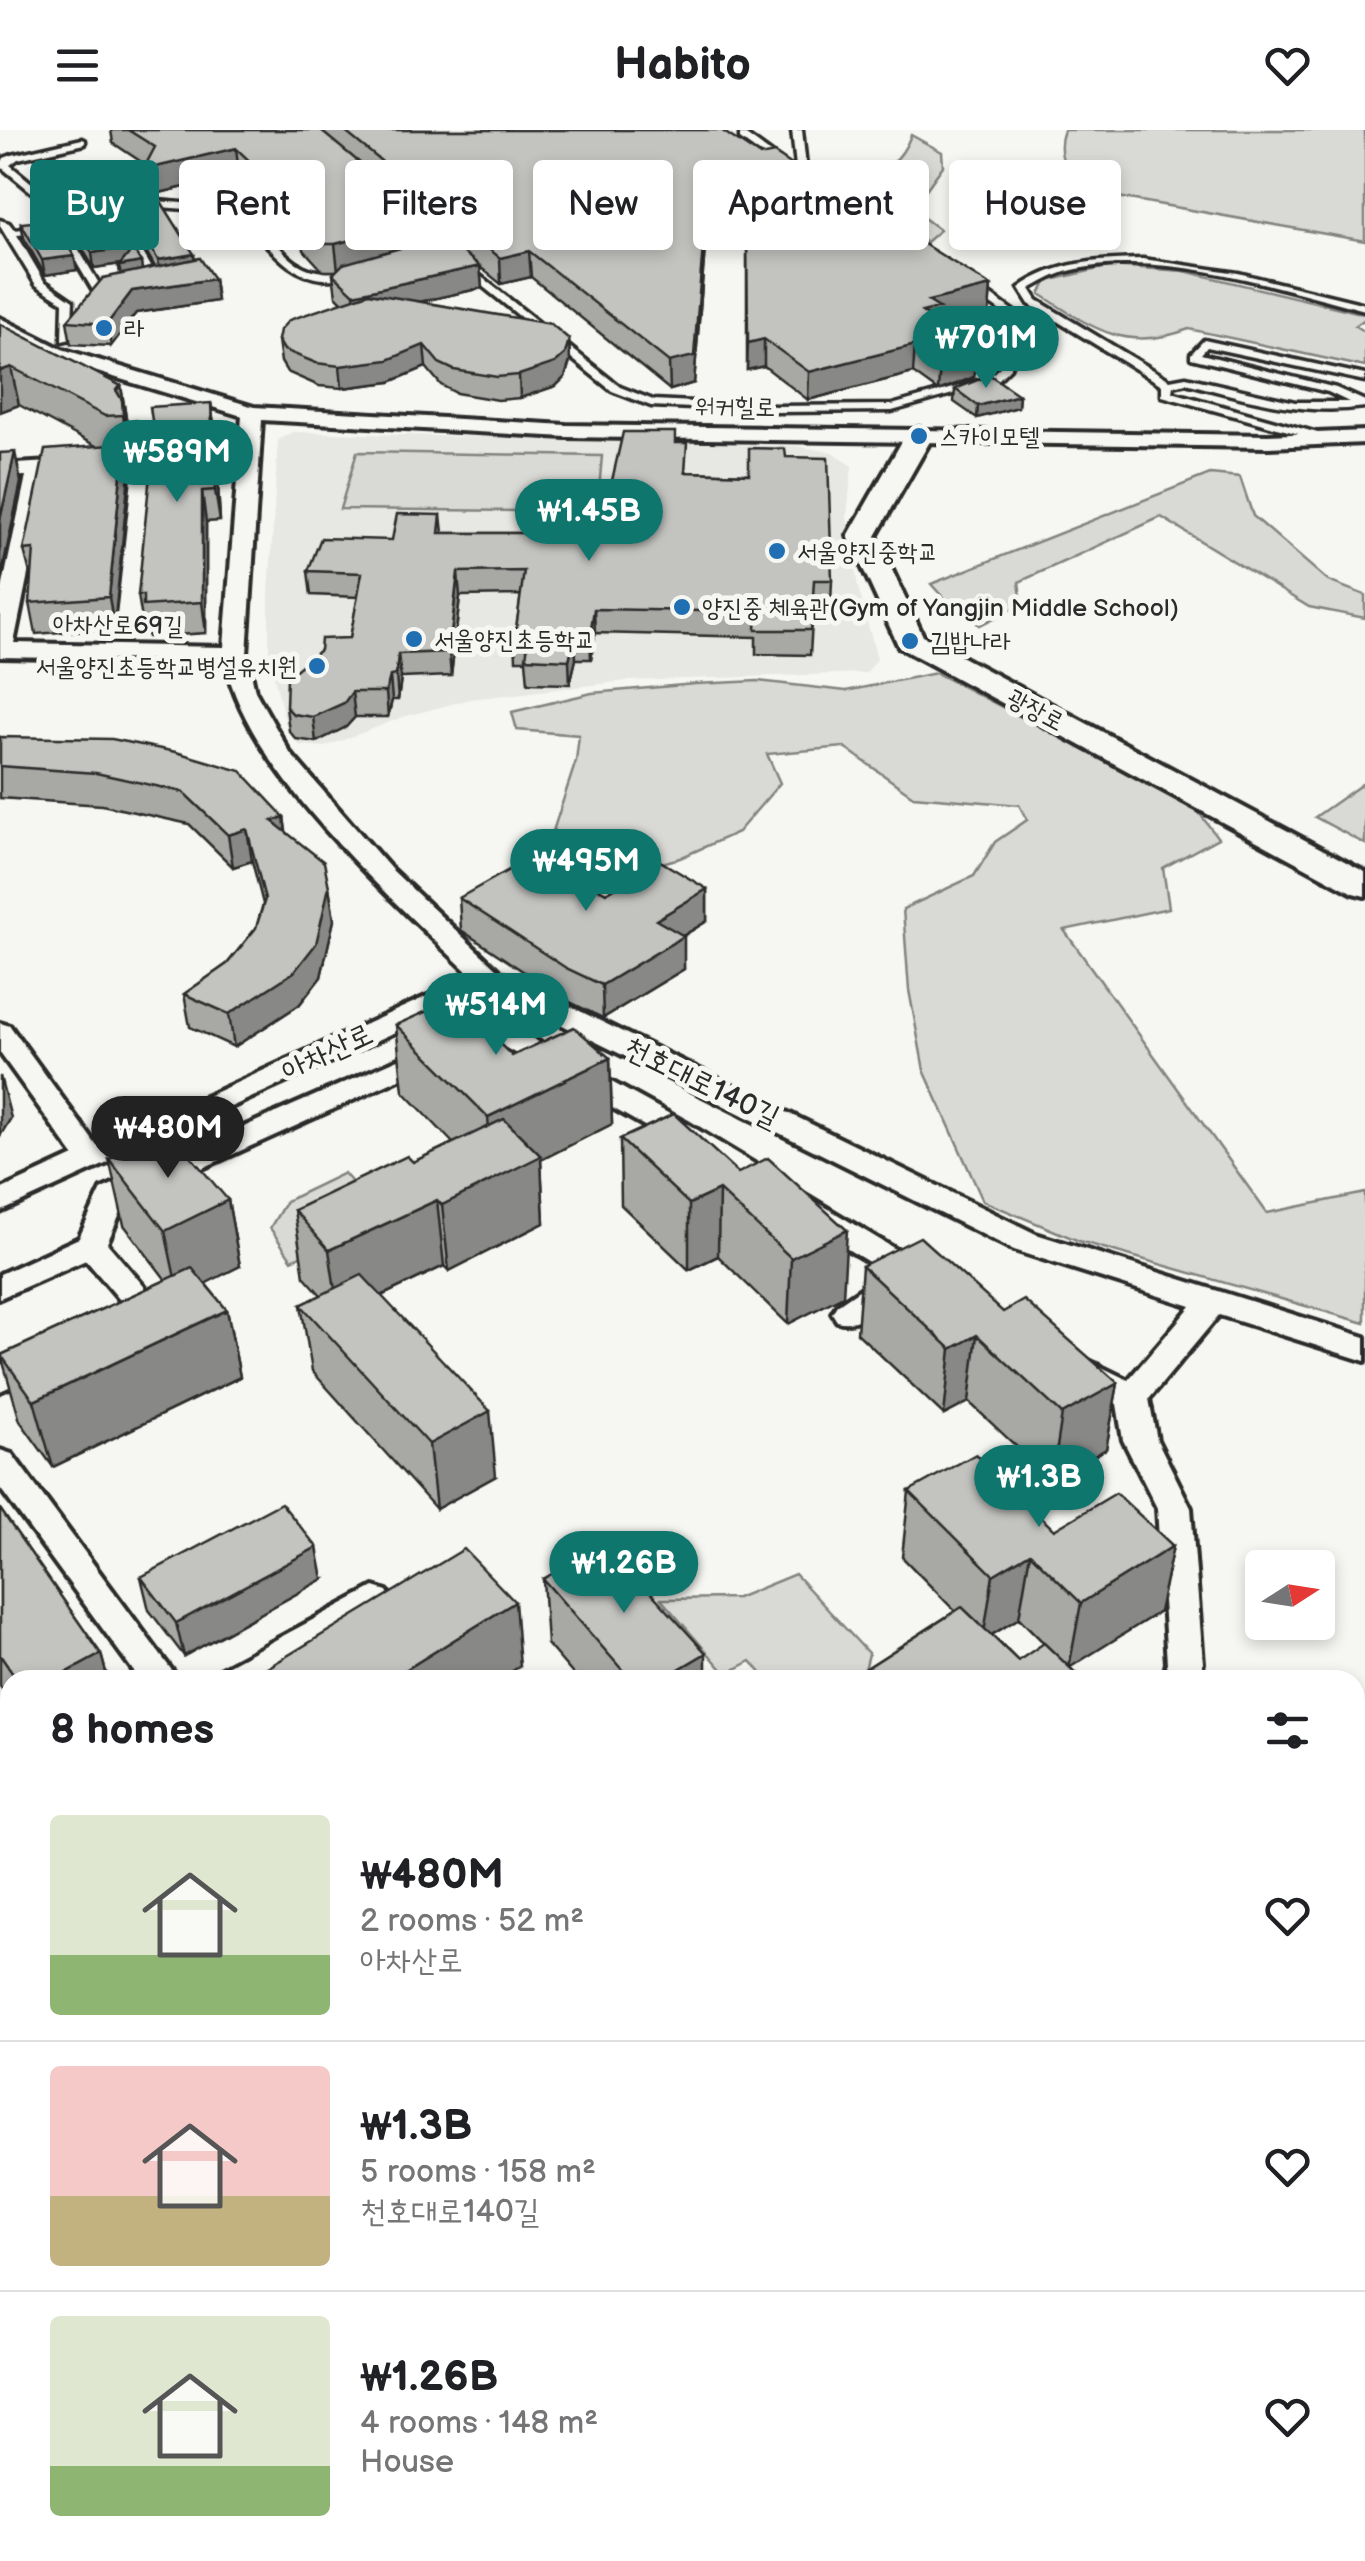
<!DOCTYPE html>
<meta charset="utf-8">
<style>
body{margin:0;font-family:"Balsamiq Sans","Poor Story",sans-serif;background:#f2f2f2;color:#202124;height:100vh;display:flex;flex-direction:column;font-size:38px;white-space:nowrap}
*{box-sizing:border-box;margin:0}
p{font-size:32px;color:#757577}
.icon{flex:none;width:55px;height:55px;fill:none;stroke:currentColor;stroke-width:2;stroke-linecap:round;stroke-linejoin:round}
.map{position:relative;flex:1;overflow:hidden}
.panel{position:absolute;left:0px;top:1540px;width:1365px;height:892px;display:flex;flex-direction:column;background:#fff;border-radius:30px 30px 0 0;box-shadow:0 5px 15px #0003}
.panel>*{flex:none}
.top-card{position:absolute;left:30px;top:30px;width:1305px;height:90px;display:flex;gap:20px}
.needle{width:65px;rotate:78deg}
.fabs{position:absolute;left:1245px;top:1420px;display:grid;gap:20px}
.fabs a{display:grid;place-items:center;width:90px;height:90px;border-radius:10px;background:#fff;box-shadow:0 5px 15px #0003;font-size:50px}
.price{position:absolute;translate:-50% -85px;padding:0 22px;border-radius:35px;background:#0f766e;color:#fff;font-size:32px;line-height:65px;filter:drop-shadow(0 2px 5px #0008)}
.price::after{content:'';position:absolute;left:50%;top:60px;width:30px;height:22px;margin-left:-15px;background:inherit;clip-path:polygon(0 0,100% 0,50% 100%)}
.price.current{background:#222;color:#fff}
ul{padding:0;list-style:none}
li{display:flex;align-items:center;gap:30px;height:250px;padding:0 50px}
li+li{border-top:2px solid #e0e0e0}
li span{display:grid;place-items:center;flex:none;width:280px;height:200px;border-radius:10px;color:#555}
li>.icon{margin-inline-start:auto}
span .icon{width:120px;height:120px;fill:#fffc;stroke-width:1}
li b{font-size:42px}
h2{display:flex;justify-content:space-between;align-items:center;height:120px;padding:0 50px;font-size:42px}
.chip{padding:0 35px;border-radius:10px;background:#fff;box-shadow:0 5px 15px #0003;font-size:35px;line-height:90px}
.chip.current{background:#0f766e;color:#fff}
header{display:flex;justify-content:space-between;align-items:center;height:130px;padding:0 50px;background:#fff;font-size:45px;font-weight:700}
.map>svg:first-child{display:block}
.built{fill:#e7e7e3}
.green{fill:#d9d9d5;stroke:#828280;stroke-width:2.5}
.lines{fill:none;stroke-linecap:round;stroke-linejoin:round}
.service-casing{stroke:#2b2b2b;stroke-width:7}
.minor-casing{stroke:#2b2b2b;stroke-width:8}
.tertiary-casing{stroke:#2b2b2b;stroke-width:8}
.secondary-casing{stroke:#2b2b2b;stroke-width:7}
.service{fill:#f6f6f2;fill-rule:evenodd}
.minor{fill:#f6f6f2;fill-rule:evenodd}
.tertiary{fill:#f6f6f2;fill-rule:evenodd}
.secondary{fill:#f6f6f2;fill-rule:evenodd}
.wall{fill:#a8a8a5;stroke:#2b2b2b;stroke-width:2.5;fill-rule:evenodd}
.shaded-wall{fill:#888886;stroke:#2b2b2b;stroke-width:2.5}
.building{fill:#c3c3c0;stroke:#2b2b2b;stroke-width:2.5}
.poi-dot{fill:#1f6fb2;stroke:#f6f6f2;stroke-width:4}
.labels{text-anchor:middle;stroke-width:10;stroke-linejoin:round;paint-order:stroke}
.far-poi-label{font-size:25px;fill:#2b2b2b;stroke:#f6f6f2;text-anchor:start}
.far-street-label{font-size:25px;fill:#2b2b2b;stroke:#f6f6f2}
.street-label{font-size:30px;fill:#2b2b2b;stroke:#f6f6f2}
</style>
<header><svg class="icon" aria-label="menu" viewBox="0 0 24 24"><path d="M4 6h16M4 12h16M4 18h16"/></svg>Habito<svg class="icon" aria-label="heart" viewBox="0 0 24 24"><path d="M12 20l-8-8c-3-5 5-10 8-4 3-6 11-1 8 4z"/></svg></header>
<div class="map">
<svg width="1365" height="2431" viewBox="0 0 1365 2431">
<rect width="100%" height="100%" fill="#f6f6f2"/>
<filter id="ink" filterUnits="userSpaceOnUse"><feTurbulence type="fractalNoise" baseFrequency=".01" numOctaves="2"/><feDisplacementMap in="SourceGraphic" scale="20" xChannelSelector="R" yChannelSelector="G"/><feConvolveMatrix kernelMatrix="1 2 1 2 8 2 1 2 1" color-interpolation-filters="sRGB"/></filter>
<g filter="url(#ink)">
<!-- built -->
<path class="built" d="M294,302L796,316L832,322L852,336L847,387L858,457L877,529L866,543L627,551L470,569L403,587L325,617L299,615L285,592L269,525V464L278,310Z"/>
<!-- green -->
<g class="green">
<path d="M1064,0H1365V111L1090,62C1069,47 1054,26 1064,0Z"/>
<path d="M911,5L942,22L943,36L912,79L940,100L926,112L831,47C871,44 895,46 911,5Z"/>
<path d="M1111,136L1184,141L1365,184V189L1355,196L1365,202V237L1189,199C1126,223 1093,199 1040,164L1047,151Z"/>
<path d="M357,322L602,326L597,382L340,379Z"/>
<path d="M1210,344L1240,347L1253,386L1328,451L1365,465V488L1309,477L1161,387L1019,452L1022,474L980,495L950,475L931,454Z"/>
<path d="M936,543L1194,676L1218,708L1163,738L1169,778L1064,800L1267,1083L1365,1063V1193L1079,1111L983,1071L924,940L909,860L903,779L974,746L995,712L1027,690L1019,675L913,666L844,617L767,624L780,653L738,702L680,728L607,748L553,701L576,631L579,605L517,600L512,582L592,563L695,554L758,551L846,561Z"/>
<path d="M1365,652V714L1315,687Z"/>
<path d="M344,1043L361,1063L354,1101L292,1130L270,1098L286,1071Z"/>
<path d="M795,1444L869,1524L863,1547L767,1550L751,1531L726,1544L661,1469L737,1468Z"/>
</g>
<g class="lines">
<!-- service casing -->
<g class="service-casing">
<g id="service">
<path d="M792,0H802L806,37L796,47L791,44L796,37Z"/>
<path d="M740,5H746L790,37L782,39L740,9Z"/>
<path d="M82,9L85,10V14L18,29L10,35L57,74L132,69L232,77C287,102 277,154 356,140L361,143C350,148 336,150 323,149C277,145 264,99 227,82L132,75L52,79L0,36L4,28L12,25Z"/>
<path d="M811,51L814,52L895,104L887,106L808,56L806,54Z"/>
<path d="M120,89L125,92L160,152L159,154H151L117,95L67,100L104,162L99,165L94,162L58,101L17,105L44,151L73,171L71,209L62,211L63,172L36,155L0,96V90L9,93L14,100Z"/>
<path d="M1143,129L1238,143L1365,174V180C1273,157 1159,117 1065,142C1053,146 1041,153 1030,159L1037,170L1170,250L1186,247L1295,272H1349L1328,262L1191,228V224L1204,210L1365,245V251L1207,217L1201,224L1336,258L1365,271V277C1303,286 1245,269 1186,253L1173,256L1172,262L1332,307V311L1328,312L1162,266V255L1029,174L1019,158C1056,131 1100,130 1143,129Z"/>
<path d="M464,133L620,257L653,270L776,276L892,275L988,248L1000,237L1016,192L968,158V154H976L1027,191L1010,238L996,252L892,281L776,282L651,276L612,261L460,138V134Z"/>
</g>
</g>
<!-- minor casing -->
<g class="minor-casing">
<g id="minor">
<path d="M0,188L62,219L254,277L566,295L1268,305L1365,301V313L1268,317L566,307L262,290L247,524L255,561L290,623L391,739L500,842L1036,1104L1365,1207V1231L1219,1185L1149,1269L1157,1310L1191,1378L1203,1533L1199,1550H1163L1167,1533L1157,1378L1123,1310L1117,1274L1067,1246L1063,1238L1067,1230L1079,1226L1128,1250L1191,1176L1014,1120L490,859L0,1082V1060L74,1026L0,923V893L10,896L97,1016L472,846C391,768 248,642 225,531L0,527V469L26,346L0,347V335L133,327L132,307L126,299L136,293C155,298 153,317 155,333L140,495L128,502L116,495L133,340L48,345L14,513L224,517L242,286L48,227L0,202Z"/>
<path d="M476,895L524,904L686,993L930,1140L935,1148L930,1156L919,1159L907,1156C890,1172 861,1198 837,1191L832,1183L837,1175L885,1142L664,1007L506,918L479,913L125,1073L107,1113L171,1188L176,1196L171,1204L160,1208L149,1204L86,1130L0,1168V1144L79,1108L102,1059Z"/>
<path d="M46,1215L58,1219L62,1227L58,1235L0,1261V1235Z"/>
<path d="M0,1320L12,1324L179,1550H140L0,1358Z"/>
<path d="M374,1457L387,1461L392,1471L387,1481L266,1550H216L221,1539Z"/>
</g>
</g>
<!-- tertiary casing -->
<g class="tertiary-casing">
<path id="tertiary" d="M919,298L933,306L876,406L923,506L1365,742V766L1353,763L899,517L848,406L905,306Z"/>
</g>
<!-- secondary casing -->
<g class="secondary-casing">
<g id="secondary">
<path d="M0,1795L10,1798V1864L0,1860Z"/>
<path d="M733,2422H819L822,2431H737Z"/>
</g>
</g>
<!-- service -->
<use href="#service" class="service"/>
<!-- minor -->
<use href="#minor" class="minor"/>
<!-- tertiary -->
<use href="#tertiary" class="tertiary"/>
<!-- secondary -->
<use href="#secondary" class="secondary"/>
</g>
<!-- wall -->
<g class="wall">
<path d="M111,0H721L829,85L812,106L991,156L989,183L940,194L977,219L974,247L938,261L913,243L808,270L764,236L747,240V119L705,117L694,253L670,260L531,147L501,154L480,137L482,158L419,172L569,209L570,231L565,247L556,256L520,268L498,270L456,263L441,255L426,237L390,252L342,258L319,256L287,242L281,232L278,210L342,172L336,166L333,144L337,141H323L304,120L301,96L261,82L259,63L239,44L147,66L146,35L113,13ZM430,95L450,111L431,109Z"/>
<path d="M128,78L195,129L214,149L217,171L136,183L111,216L71,214L67,191L120,144L119,136L121,134L94,138L73,103L71,89L132,117L142,140L155,137L130,93Z"/>
<path d="M21,93L74,126L77,140L45,145L24,108Z"/>
<path d="M0,194L121,256L127,294L126,295L129,323L125,324L129,344L114,498L36,504L30,473L32,451L24,420L96,316L19,275L0,282Z"/>
<path d="M955,259L1019,265L1018,277L977,288L954,272Z"/>
<path d="M211,273L215,302L220,391L206,392V503L148,507L146,496H143L138,465Z"/>
<path d="M675,313L687,342L748,344L786,327L832,450L831,474H813L810,525L756,524V507L595,503L591,529H576L570,554L528,553L526,530H516L515,506L521,465L460,466L451,546L401,548L398,570H392L388,587H355L346,597L316,612L296,609L289,601L286,577L350,508L358,467L311,465L308,441L392,410L441,385L443,403H536L604,386Z"/>
<path d="M0,607L284,687L286,701L329,757L334,790L321,847L299,875L234,917L190,897L184,864L227,834L256,798L263,774L252,731L233,737L189,694L102,675L0,668Z"/>
<path d="M707,759V791L683,806L684,839L603,888L568,871L461,800L459,768Z"/>
<path d="M396,895L512,926L610,928L612,994L541,1030L544,1093L449,1141L444,1136L381,1166L496,1346L436,1379L312,1241L301,1175L321,1165L304,1146L294,1080L413,1032L453,1013L403,961Z"/>
<path d="M674,984L843,1166L788,1194L718,1126L689,1140L621,1075L620,1009Z"/>
<path d="M109,1029L228,1070L240,1136L205,1153L227,1180L240,1247L53,1337L20,1291L1,1225L166,1150L124,1095Z"/>
<path d="M862,1136L1003,1182L1118,1253L1106,1319L1052,1350L969,1272L944,1285L857,1203Z"/>
<path d="M909,1361L1054,1400L1173,1416L1159,1482L1069,1537L1083,1550H848L955,1481L902,1427ZM1019,1488L1062,1531H1018L992,1505Z"/>
<path d="M0,1379L101,1524L108,1550H10V1571L0,1556Z"/>
<path d="M141,1447L323,1449L184,1526L149,1480Z"/>
<path d="M543,1449L706,1550H578L547,1514Z"/>
<path d="M1355,1635L1365,1639V1802L1355,1798Z"/>
<path d="M1365,2140V2303L1355,2304V2141Z"/>
<path d="M0,2212L10,2219V2391L0,2384Z"/>
<path d="M54,2422H281L284,2431H66Z"/>
</g>
<!-- shaded-wall -->
<g class="shaded-wall">
<path d="M236,18L239,44L147,66L143,40Z"/>
<path d="M830,60L829,85L787,138L788,112Z"/>
<path d="M429,90L431,116L338,141L335,114Z"/>
<path d="M705,91V117L694,253L670,260L669,232Z"/>
<path d="M132,117L134,132L94,138L92,123Z"/>
<path d="M529,121L531,147L501,154L500,128Z"/>
<path d="M194,124L196,139L160,145L158,130Z"/>
<path d="M74,126L77,140L45,145L42,130Z"/>
<path d="M141,132L143,147L122,151L119,136Z"/>
<path d="M480,136L482,158L356,186L354,164Z"/>
<path d="M214,149L217,171L136,183L111,216L107,194L132,161Z"/>
<path d="M991,156L989,183L938,195L922,182L928,171Z"/>
<path d="M569,209L570,231L565,247L556,256L520,268L519,245Z"/>
<path d="M764,209V236L747,240L748,213Z"/>
<path d="M424,215L426,237L390,252L342,258L340,236Z"/>
<path d="M915,215L913,243L808,270L809,242Z"/>
<path d="M977,219L974,247L938,261L940,233Z"/>
<path d="M11,237L19,275L0,282V241Z"/>
<path d="M121,256L127,294L126,295L129,323L123,285L116,260Z"/>
<path d="M1019,265L1018,277L977,288L978,276Z"/>
<path d="M211,273L215,302L220,391L215,360Z"/>
<path d="M124,314L129,344L114,498L109,467Z"/>
<path d="M15,322L21,352L0,451V390Z"/>
<path d="M202,361L206,392V503L202,472Z"/>
<path d="M458,442L460,466L451,546L449,522Z"/>
<path d="M594,479L595,503L591,529L590,505Z"/>
<path d="M575,505L576,529L570,554L569,530Z"/>
<path d="M398,524L401,548L398,570L396,545Z"/>
<path d="M390,546L392,570L388,587L386,562Z"/>
<path d="M352,562L355,587L346,597L316,612L313,587Z"/>
<path d="M284,687L288,719L272,691Z"/>
<path d="M247,699L252,731L233,737L228,705Z"/>
<path d="M329,757L334,790L321,847L299,875L234,917L229,884Z"/>
<path d="M707,759V791L656,822V790Z"/>
<path d="M684,806V839L603,888L602,855Z"/>
<path d="M610,928L612,994L541,1030L544,1093L449,1141L442,1075L493,1050L488,987Z"/>
<path d="M0,946L11,988L0,1006Z"/>
<path d="M719,1060L718,1126L689,1140V1074Z"/>
<path d="M228,1070L240,1136L179,1167L165,1101Z"/>
<path d="M437,1070L444,1136L339,1186L329,1120Z"/>
<path d="M847,1100L843,1166L788,1194L791,1128Z"/>
<path d="M227,1180L240,1247L53,1337L34,1271Z"/>
<path d="M977,1205L969,1272L944,1285L951,1219Z"/>
<path d="M1118,1253L1106,1319L1052,1350L1062,1284Z"/>
<path d="M490,1281L496,1346L436,1379L429,1314Z"/>
<path d="M1173,1416L1159,1482L1069,1538L1081,1473Z"/>
<path d="M317,1417L323,1449L184,1526L176,1493Z"/>
<path d="M1030,1423L1019,1488L983,1510L993,1445Z"/>
<path d="M515,1472L520,1536L499,1550H389Z"/>
<path d="M706,1523V1550H667V1546Z"/>
<path d="M101,1524L108,1550H53Z"/>
<path d="M255,2422H281L284,2431H249Z"/>
</g>
<!-- building -->
<g class="building">
<path d="M128,0H320L429,90L335,114H320L301,94L300,71L258,56L261,42L236,18L143,40L155,17Z"/>
<path d="M343,0H721L760,26L774,23L830,60L788,112L884,89L991,156L928,171L939,178L922,182L977,219L940,233L915,215L809,242L764,209L748,213L747,93L705,91L694,226L669,232L529,121L500,128Z"/>
<path d="M162,73L194,124L158,130L128,78Z"/>
<path d="M113,84L132,117L92,123L71,89Z"/>
<path d="M53,90L74,126L42,130L21,93Z"/>
<path d="M443,106L480,136L354,164L333,144L343,134Z"/>
<path d="M133,119L141,132L119,136Z"/>
<path d="M200,128L214,149L132,161L107,194L67,191L103,148Z"/>
<path d="M369,163L551,194L569,209L565,224L555,233L519,245L497,247L454,240L439,233L424,215L388,230L340,236L316,233L284,220L278,210L280,200L289,190Z"/>
<path d="M0,194L121,256L116,260L122,270L123,285L105,286L11,237L0,241Z"/>
<path d="M990,245L1019,265L978,276L955,259Z"/>
<path d="M211,273L215,360L202,361V472L143,476V465H138L154,304L150,277Z"/>
<path d="M623,302H675V313H687L685,342L749,344V318L785,319L786,327L828,328L832,450H814L811,500H756L757,482L594,479L590,505H575L569,530L526,528L529,506H515L524,441L458,442L449,522L398,524L396,545L390,546L386,562H352L344,573L313,587L293,584L286,577L287,547L320,520L321,509L350,508L362,443L308,441L321,408L392,410L397,384L441,385L439,403H536L539,385L604,386Z"/>
<path d="M124,314L109,467L30,473L34,419L24,420L45,320Z"/>
<path d="M15,322L0,390V323Z"/>
<path d="M0,607L112,609L176,622L241,641L284,687L272,691L324,732L329,757L316,814L294,842L229,884L184,864L227,834L256,798L265,769L247,699L228,705L183,662L96,643L0,636Z"/>
<path d="M539,723L606,763L660,731L707,759L656,790L684,806L602,855L566,838L459,768Z"/>
<path d="M454,869L512,926L574,897L610,928L488,987L396,895Z"/>
<path d="M674,984L738,1043L768,1028L847,1100L791,1128L719,1060L689,1074L620,1009Z"/>
<path d="M504,989L541,1026L442,1075L437,1070L329,1120L294,1080L407,1026L413,1032Z"/>
<path d="M170,1002L228,1070L165,1101L109,1029Z"/>
<path d="M920,1107L1003,1182L1024,1170L1118,1253L1062,1284L977,1205L951,1219L862,1136Z"/>
<path d="M192,1138L227,1180L34,1271L1,1225Z"/>
<path d="M362,1145L490,1281L429,1314L301,1175Z"/>
<path d="M976,1324L1054,1400L1116,1363L1173,1416L1081,1473L1030,1423L993,1445L909,1361Z"/>
<path d="M281,1373L317,1417L176,1493L141,1447Z"/>
<path d="M0,1379L101,1524L53,1550H17L0,1525Z"/>
<path d="M606,1413L706,1523L667,1546L670,1550H631L543,1449Z"/>
<path d="M464,1419L515,1472L389,1550H266L259,1543Z"/>
<path d="M962,1477L1018,1531L1044,1513L1083,1550H980L976,1546L970,1550H848Z"/>
<path d="M1355,1635L1365,1639V1733L1355,1729Z"/>
<path d="M1365,2140V2254L1355,2255V2141Z"/>
<path d="M0,2212L10,2219V2363L0,2356Z"/>
<path d="M94,2422H255L249,2431H106Z"/>
</g>
</g>
<!-- markers -->
<g class="poi-dot">
<circle cx="104" cy="198" r="10"/>
<circle cx="919" cy="306" r="10"/>
<circle cx="777" cy="421" r="10"/>
<circle cx="682" cy="477" r="10"/>
<circle cx="414" cy="509" r="10"/>
<circle cx="910" cy="511" r="10"/>
<circle cx="317" cy="536" r="10"/>
</g>
<g class="labels">
<!-- far-poi labels -->
<g class="far-poi-label">
<text x="124" y="207">라</text>
<text x="939" y="315">스카이모텔</text>
<text x="797" y="430">서울양진중학교</text>
<text x="702" y="486">양진중 체육관(Gym of Yangjin Middle School)</text>
<text x="434" y="518">서울양진초등학교</text>
<text x="930" y="520">김밥나라</text>
<text x="297" y="545" text-anchor="end">서울양진초등학교병설유치원</text>
</g>
<!-- far-street labels -->
<g class="far-street-label">
<text transform="translate(735 276) rotate(1)" y="9">워커힐로</text>
<text transform="translate(118 494) rotate(1)" y="9">아차산로69길</text>
<text transform="translate(1036 579) rotate(28)" y="9">광장로</text>
</g>
<!-- street labels -->
<g class="street-label">
<text transform="translate(327 922) rotate(-25)" y="10">아차산로</text>
<text transform="translate(702 952) rotate(26)" y="10">천호대로140길</text>
</g>
</g>
</svg>
<div class="fabs">
<a><svg class="needle" viewBox="-14 -14 28 28"><path d="M0-13l5 13h-10z" fill="#e53935"/><path d="M0 13l5-13h-10z" fill="#757577"/></svg></a>
</div>
<b class="price" style="left:986px;top:261px">₩701M</b>
<b class="price" style="left:177px;top:375px">₩589M</b>
<b class="price" style="left:589px;top:434px">₩1.45B</b>
<b class="price" style="left:586px;top:784px">₩495M</b>
<b class="price" style="left:496px;top:928px">₩514M</b>
<b class="price current" style="left:168px;top:1051px">₩480M</b>
<b class="price" style="left:1039px;top:1400px">₩1.3B</b>
<b class="price" style="left:624px;top:1486px">₩1.26B</b>
<div class="top-card">
<a class="chip current">Buy</a>
<a class="chip">Rent</a>
<a class="chip">Filters</a>
<a class="chip">New</a>
<a class="chip">Apartment</a>
<a class="chip">House</a>
</div>
<section class="panel">
<h2>8 homes<svg class="icon" aria-label="filters" viewBox="0 0 24 24"><path d="M4 7h16M4 17h16"/><circle cx="9" cy="7" r="2"/><circle cx="15" cy="17" r="2"/></svg></h2>
<ul>
<li><span style="background:linear-gradient(#dfe7d0 70%,#8fb573 0)"><svg class="icon" aria-label="home" viewBox="0 0 24 24"><path d="M3 11l9-7 9 7M6 9v11h12V9"/></svg></span><div><b>₩480M</b><p>2 rooms · 52 m²</p><p>아차산로</p></div><svg class="icon" aria-label="heart" viewBox="0 0 24 24"><path d="M12 20l-8-8c-3-5 5-10 8-4 3-6 11-1 8 4z"/></svg></li>
<li><span style="background:linear-gradient(#f6c9c9 65%,#c2b280 0)"><svg class="icon" aria-label="home" viewBox="0 0 24 24"><path d="M3 11l9-7 9 7M6 9v11h12V9"/></svg></span><div><b>₩1.3B</b><p>5 rooms · 158 m²</p><p>천호대로140길</p></div><svg class="icon" aria-label="heart" viewBox="0 0 24 24"><path d="M12 20l-8-8c-3-5 5-10 8-4 3-6 11-1 8 4z"/></svg></li>
<li><span style="background:linear-gradient(#dfe7d0 75%,#8fb573 0)"><svg class="icon" aria-label="home" viewBox="0 0 24 24"><path d="M3 11l9-7 9 7M6 9v11h12V9"/></svg></span><div><b>₩1.26B</b><p>4 rooms · 148 m²</p><p>House</p></div><svg class="icon" aria-label="heart" viewBox="0 0 24 24"><path d="M12 20l-8-8c-3-5 5-10 8-4 3-6 11-1 8 4z"/></svg></li>
</ul>
</section>
</div>
